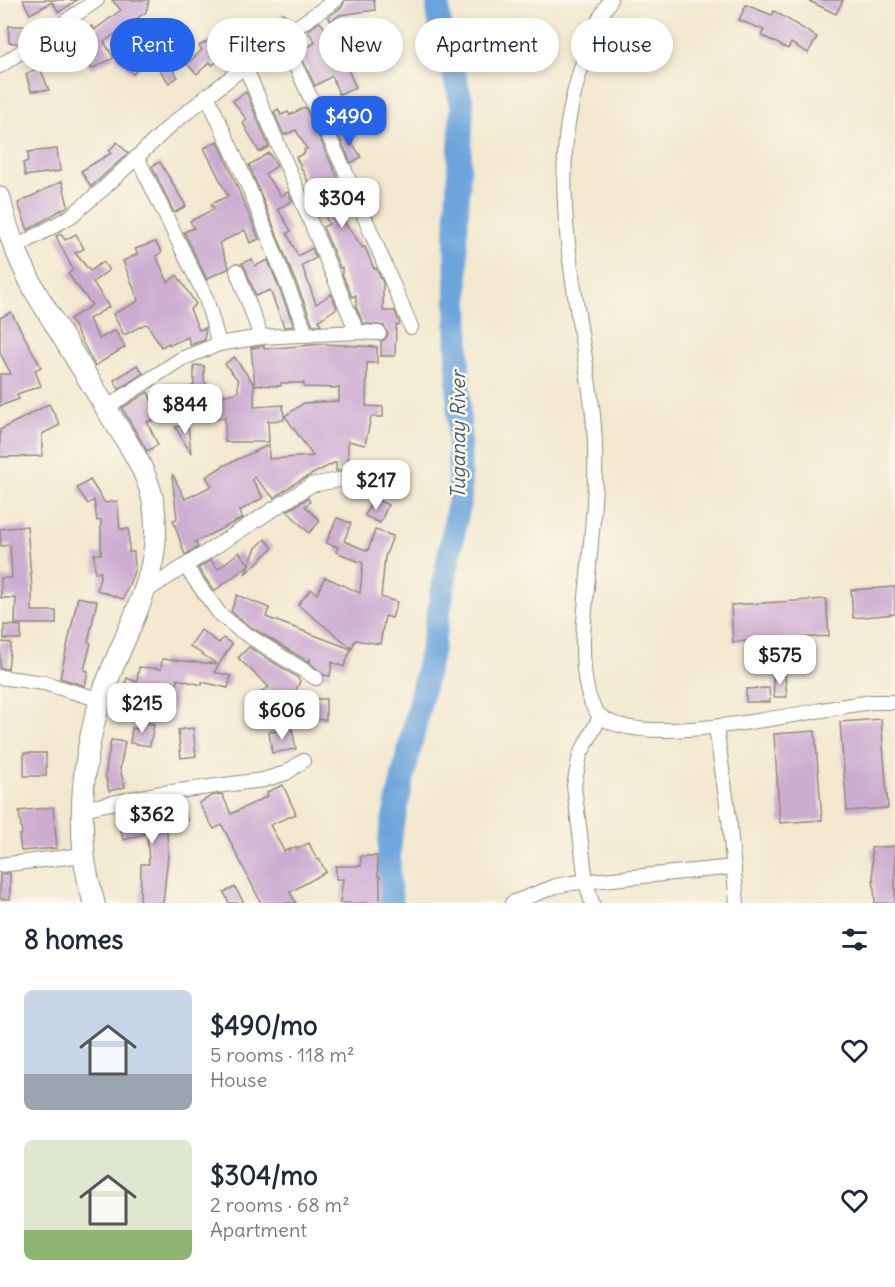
<!DOCTYPE html>
<meta charset="utf-8">
<style>
body{margin:0;font-family:Delius,sans-serif;background:#f6f6f7;color:#1f2937;height:100vh;display:flex;flex-direction:column;font-size:22px;white-space:nowrap}
*{box-sizing:border-box;margin:0}
p{font-size:20px;color:#747a83}
.icon{flex:none;width:33px;height:33px;fill:none;stroke:currentColor;stroke-width:2;stroke-linecap:round;stroke-linejoin:round}
.map{position:relative;height:903px;overflow:hidden}
.drawer{display:flex;flex-direction:column;background:#fff;flex:1}
.drawer>*{flex:none}
.hud{position:absolute;left:18px;top:18px;width:860px;height:54px;display:flex;gap:12px}
.price{position:absolute;translate:-50% -51px;padding:0 14px;border-radius:12px;background:#fff;color:#222;font-size:20px;line-height:39px;filter:drop-shadow(0 2px 3px #0008)}
.price::after{content:'';position:absolute;left:50%;top:36px;width:18px;height:14px;margin-left:-9px;background:inherit;clip-path:polygon(0 0,100% 0,50% 100%)}
.price.on{background:#2563eb;color:#fff}
ul{padding:0;list-style:none}
li{display:flex;align-items:center;gap:18px;height:150px;padding:0 24px}
li span{display:grid;place-items:center;flex:none;width:168px;height:120px;border-radius:9px;color:#555}
li>.icon{margin-inline-start:auto}
span .icon{width:72px;height:72px;fill:#fffc;stroke-width:1}
li b{font-size:26px}
h2{display:flex;justify-content:space-between;align-items:center;height:72px;padding:0 24px;font-size:26px}
.chip{padding:0 21px;border-radius:27px;background:#fff;box-shadow:0 3px 9px #0003;font-size:21px;line-height:54px}
.chip.on{background:#2563eb;color:#fff}
.map>svg:first-child{display:block}
.lines{fill:none;stroke-linecap:round;stroke-linejoin:round}
.river{stroke:#6ca4db;stroke-width:24}
.building{fill:#ccacd1}
.minor-casing{stroke:#8f8a7d;stroke-width:16}
.primary-casing{stroke:#8f8a7d;stroke-width:23}
.minor{stroke:#fff;stroke-width:14}
.primary{stroke:#fff;stroke-width:21}
.labels{text-anchor:middle;stroke-width:5;stroke-linejoin:round;paint-order:stroke}
.water-label{font-size:20px;font-style:italic;fill:#455b71;stroke:#fbf7ec}
</style>
<div class="map">
<svg width="895" height="903" viewBox="0 0 895 903">
<rect width="100%" height="100%" fill="#fbf7ec"/>
<filter id="ink" filterUnits="userSpaceOnUse"><feTurbulence type="fractalNoise" baseFrequency=".0167" numOctaves="2"/><feDisplacementMap in="SourceGraphic" scale="12" xChannelSelector="R" yChannelSelector="G"/><feConvolveMatrix kernelMatrix="1 2 1 2 8 2 1 2 1" color-interpolation-filters="sRGB"/></filter>
<filter id="wash" filterUnits="userSpaceOnUse"><feTurbulence type="fractalNoise" baseFrequency=".008" numOctaves="4" result="noise"/><feDisplacementMap in="SourceGraphic" scale="24" xChannelSelector="R" yChannelSelector="G"/><feGaussianBlur stdDeviation="1.35" result="paint"/><feColorMatrix in="noise" values="0 0 0 0 0 0 0 0 0 0 0 0 0 0 0 0 0 1.4 0 .05"/><feComposite in="paint" operator="in"/></filter>
<g filter="url(#wash)">
<rect width="100%" height="100%" fill="#f3e8cf"/>
<g class="lines">
<!-- river -->
<path class="river" d="M392,903C386,879 389,855 391,831L432,648L460,497L456,234L462,104L438,17V0"/>
</g>
<g id="blocks">
<!-- building -->
<g class="building">
<path d="M23,0H77L59,12L52,2L30,14Z"/>
<path d="M112,0H149L146,12L104,42L114,58L91,69L80,51L68,60L61,51L46,61L38,51L50,43L51,45L66,34L70,39L92,26L94,30L121,10Z"/>
<path d="M345,0H374L375,10L340,15L331,21L328,17L342,7Z"/>
<path d="M807,0H843L836,14Z"/>
<path d="M746,5L772,15L774,11L817,37L808,53L791,43L788,49L761,35L764,30L739,20Z"/>
<path d="M283,13L290,20L265,39L260,34Z"/>
<path d="M171,19L181,34L167,43L158,28Z"/>
<path d="M320,22L338,45L378,33L383,54L346,65L356,88L339,94L332,76L315,86L299,52L316,42L307,31Z"/>
<path d="M9,26H35L37,30L18,43H9Z"/>
<path d="M211,39L224,57L212,65L210,62L197,74L187,64L202,50L199,46Z"/>
<path d="M133,43L140,45L137,60L142,65L133,74L114,55Z"/>
<path d="M168,63L178,77L169,83L159,69Z"/>
<path d="M40,68L49,90L31,91L26,74Z"/>
<path d="M246,92L269,147L259,152L243,123L247,120L233,101Z"/>
<path d="M305,107L347,198L343,199L350,214L341,218L363,248L365,247L374,269L376,268L383,283V311H395L399,322V325H396L395,356H381V342L386,338L388,334L384,326L363,323L356,307V295L352,297L342,273V267L340,268L323,227L329,224L296,157L305,153L304,150L307,149L296,130L284,135L274,112L278,109L281,115L288,112L290,115Z"/>
<path d="M344,130L361,157L351,163L338,134Z"/>
<path d="M218,141L259,239L250,243L245,230L219,243L229,267L228,269L212,276L207,280L184,232L194,228L190,221L214,209L211,204L228,196L204,148Z"/>
<path d="M117,142L128,153L91,187L81,171L111,153L109,151Z"/>
<path d="M57,149L60,171L25,176L23,163L28,161V152Z"/>
<path d="M269,153L277,166L265,174L281,196L288,192L292,201L278,209L291,231L287,233L298,256L312,248L316,258L302,265L316,304L331,294L337,308L319,320L321,325H313L249,165Z"/>
<path d="M160,162L186,206L174,213L152,166Z"/>
<path d="M62,181L68,206L28,230L18,203Z"/>
<path d="M61,234L65,240L76,234L84,249L75,253L90,271L103,262L109,270L93,282L109,307L89,319L99,339L115,330L125,347L95,366L70,319L92,305L68,274L73,270L56,236Z"/>
<path d="M155,242L162,252L156,256L168,282L177,275L196,304L190,309L199,330L205,328V340L190,345L188,337L170,345L169,343L161,347L148,325L145,324L124,335L113,314L137,302L138,299L123,261L138,254L135,249Z"/>
<path d="M252,259L255,266L268,260L294,326L284,327L270,290L256,296L245,268L242,263Z"/>
<path d="M11,312L41,367L35,370L41,386L17,394L19,399L0,406V374H11L0,353V318Z"/>
<path d="M323,344L377,347V363H367L366,406L383,407V417H371L365,445L348,441V469L336,471V462L297,482L274,498L254,477L252,479L263,498L239,511L243,518L195,542L198,547L185,555L173,520L177,519L172,475H173L185,499L212,486L206,477L223,466L269,445V459L313,456L285,416L304,403L339,401V388L304,387V383H281V386L255,385L251,348L264,346V349Z"/>
<path d="M234,357L254,384V407L283,405L284,420L268,421L269,442H225V417L217,419L212,399L238,392V380L225,364Z"/>
<path d="M137,365L143,373L119,389L114,380Z"/>
<path d="M194,365L204,366V381L213,395L195,406L186,390L194,385Z"/>
<path d="M148,392L158,418L147,422L158,445L147,451L122,408Z"/>
<path d="M49,404L60,425L42,434V456L0,457V430Z"/>
<path d="M188,426L191,453L175,427Z"/>
<path d="M90,480L105,503L117,501L120,529H129V552H134L135,569L123,599L97,590L101,572L95,573L94,554H101V520L97,521L94,500L88,504L77,488Z"/>
<path d="M308,498L310,502L305,506L320,521L309,533L287,511Z"/>
<path d="M373,498L388,505L380,523L365,516Z"/>
<path d="M337,518L351,523L344,541L368,551L375,530L393,536L385,557L381,597L397,602L392,618L385,616L380,644L355,640L352,648L298,605L311,589L317,594L325,577L360,593L363,563L336,552L338,547L326,543Z"/>
<path d="M27,526L32,589V611H56V624H15L16,598H1V578H12L10,545L1,546L0,529Z"/>
<path d="M265,539L273,548L245,574L249,565L214,591L198,568L211,560L218,569L239,552L249,564L256,548Z"/>
<path d="M895,587V614L853,618L851,590Z"/>
<path d="M237,595L269,608L266,617L351,649L344,667L332,662L330,676L324,675L310,663V658L308,662L243,622L231,611Z"/>
<path d="M78,597L97,601L88,642L91,643L84,670L88,671L85,686L60,678Z"/>
<path d="M826,599L829,636L733,642L731,605Z"/>
<path d="M4,625L21,626V639H4Z"/>
<path d="M201,630L219,643L223,638L232,644L214,672L231,676L228,688L202,682V685L177,679L175,711L164,710L166,694L123,689L127,678L137,682L139,667L161,669L162,659L217,664L190,646Z"/>
<path d="M0,642L11,643L8,669L0,668Z"/>
<path d="M249,647L297,677L300,681L281,725L255,711L264,696L261,692L269,687L238,658Z"/>
<path d="M785,675L787,697H774L773,676Z"/>
<path d="M769,688L770,702H746V689Z"/>
<path d="M309,699H326V720L309,719Z"/>
<path d="M881,719L888,808L847,811L840,722Z"/>
<path d="M138,721L154,724L150,746L130,743L132,728L137,729Z"/>
<path d="M193,728L196,756L181,758L178,730Z"/>
<path d="M292,729L296,749L272,753L269,732Z"/>
<path d="M815,731L822,820L780,823L774,734Z"/>
<path d="M111,740L125,742L120,769L125,787L109,791L105,775Z"/>
<rect x="24" y="753" width="22" height="23"/>
<path d="M283,785L296,814L270,825L284,851L296,847L297,849L309,843L317,860L319,859L326,872L290,892L296,903H261L222,825L214,829L199,803L211,796L222,794L231,814L268,796L267,792Z"/>
<path d="M151,804L153,811L164,812L181,805L188,821L167,830L168,855L163,903H140L141,864H149L147,833L123,840L116,811Z"/>
<path d="M53,807L57,848L21,851L19,835H22L19,811Z"/>
<path d="M895,846V903H875L871,848Z"/>
<path d="M361,856H377L378,876H380V903H340L343,879H336V866H361Z"/>
<path d="M10,873V899H0V874Z"/>
<path d="M235,887L244,903H229L224,892Z"/>
</g>
</g>
</g>
<g filter="url(#ink)">
<use href="#blocks" fill-opacity="0" stroke="#8f8a7d" stroke-width="1.5"/>
<g class="lines">
<!-- minor casing -->
<g class="minor-casing">
<g id="minor">
<path d="M610,0C604,12 596,23 591,36C587,45 585,55 582,65C573,94 566,123 565,154C560,243 583,327 593,415C600,484 589,553 584,622C582,645 581,704 603,718C650,750 812,709 872,702H895"/>
<path d="M282,37L346,173L411,327"/>
<path d="M0,66L97,0"/>
<path d="M245,66L357,332"/>
<path d="M207,95L249,188L307,335"/>
<path d="M137,157L206,298L219,344"/>
<path d="M15,248L71,216L103,189L172,124L282,37L336,0"/>
<path d="M237,271L261,337"/>
<path d="M106,408L181,359L219,344L261,337L357,332L379,333"/>
<path d="M185,566L219,613L238,629L316,678"/>
<path d="M146,591L311,485L350,478"/>
<path d="M0,677L44,683L101,700"/>
<path d="M716,727L729,818L737,903"/>
<path d="M82,809L155,794L263,780L286,773L303,761"/>
<path d="M0,865L84,855"/>
<path d="M512,903L556,886L572,883L734,867"/>
<path d="M592,903L586,882L574,786L580,755L600,717"/>
</g>
</g>
<!-- primary casing -->
<g class="primary-casing">
<path id="primary" d="M0,198C6,231 20,261 35,291C59,330 82,369 106,408C122,435 145,465 152,497C169,571 122,633 100,701C85,750 79,802 84,854C85,870 90,887 94,903"/>
</g>
<!-- minor -->
<use href="#minor" class="minor"/>
<!-- primary -->
<use href="#primary" class="primary"/>
</g>
</g>
<g class="labels">
<!-- water labels -->
<g class="water-label">
<text transform="translate(458 435) rotate(-90)" y="7">Tuganay River</text>
</g>
</g>
</svg>
<b class="price on" style="left:349px;top:147px">$490</b>
<b class="price" style="left:342px;top:229px">$304</b>
<b class="price" style="left:185px;top:435px">$844</b>
<b class="price" style="left:376px;top:511px">$217</b>
<b class="price" style="left:780px;top:686px">$575</b>
<b class="price" style="left:142px;top:734px">$215</b>
<b class="price" style="left:282px;top:741px">$606</b>
<b class="price" style="left:152px;top:845px">$362</b>
<div class="hud">
<a class="chip">Buy</a>
<a class="chip on">Rent</a>
<a class="chip">Filters</a>
<a class="chip">New</a>
<a class="chip">Apartment</a>
<a class="chip">House</a>
</div>
</div>
<section class="drawer">
<h2>8 homes<svg class="icon" aria-label="filters" viewBox="0 0 24 24"><path d="M4 7h16M4 17h16"/><circle cx="9" cy="7" r="2"/><circle cx="15" cy="17" r="2"/></svg></h2>
<ul>
<li><span style="background:linear-gradient(#c9d6e8 70%,#9aa5b1 0)"><svg class="icon" aria-label="home" viewBox="0 0 24 24"><path d="M3 11l9-7 9 7M6 9v11h12V9"/></svg></span><div><b>$490/mo</b><p>5 rooms · 118 m²</p><p>House</p></div><svg class="icon" aria-label="heart" viewBox="0 0 24 24"><path d="M12 20l-8-8c-3-5 5-10 8-4 3-6 11-1 8 4z"/></svg></li>
<li><span style="background:linear-gradient(#dfe7d0 75%,#8fb573 0)"><svg class="icon" aria-label="home" viewBox="0 0 24 24"><path d="M3 11l9-7 9 7M6 9v11h12V9"/></svg></span><div><b>$304/mo</b><p>2 rooms · 68 m²</p><p>Apartment</p></div><svg class="icon" aria-label="heart" viewBox="0 0 24 24"><path d="M12 20l-8-8c-3-5 5-10 8-4 3-6 11-1 8 4z"/></svg></li>
</ul>
</section>
